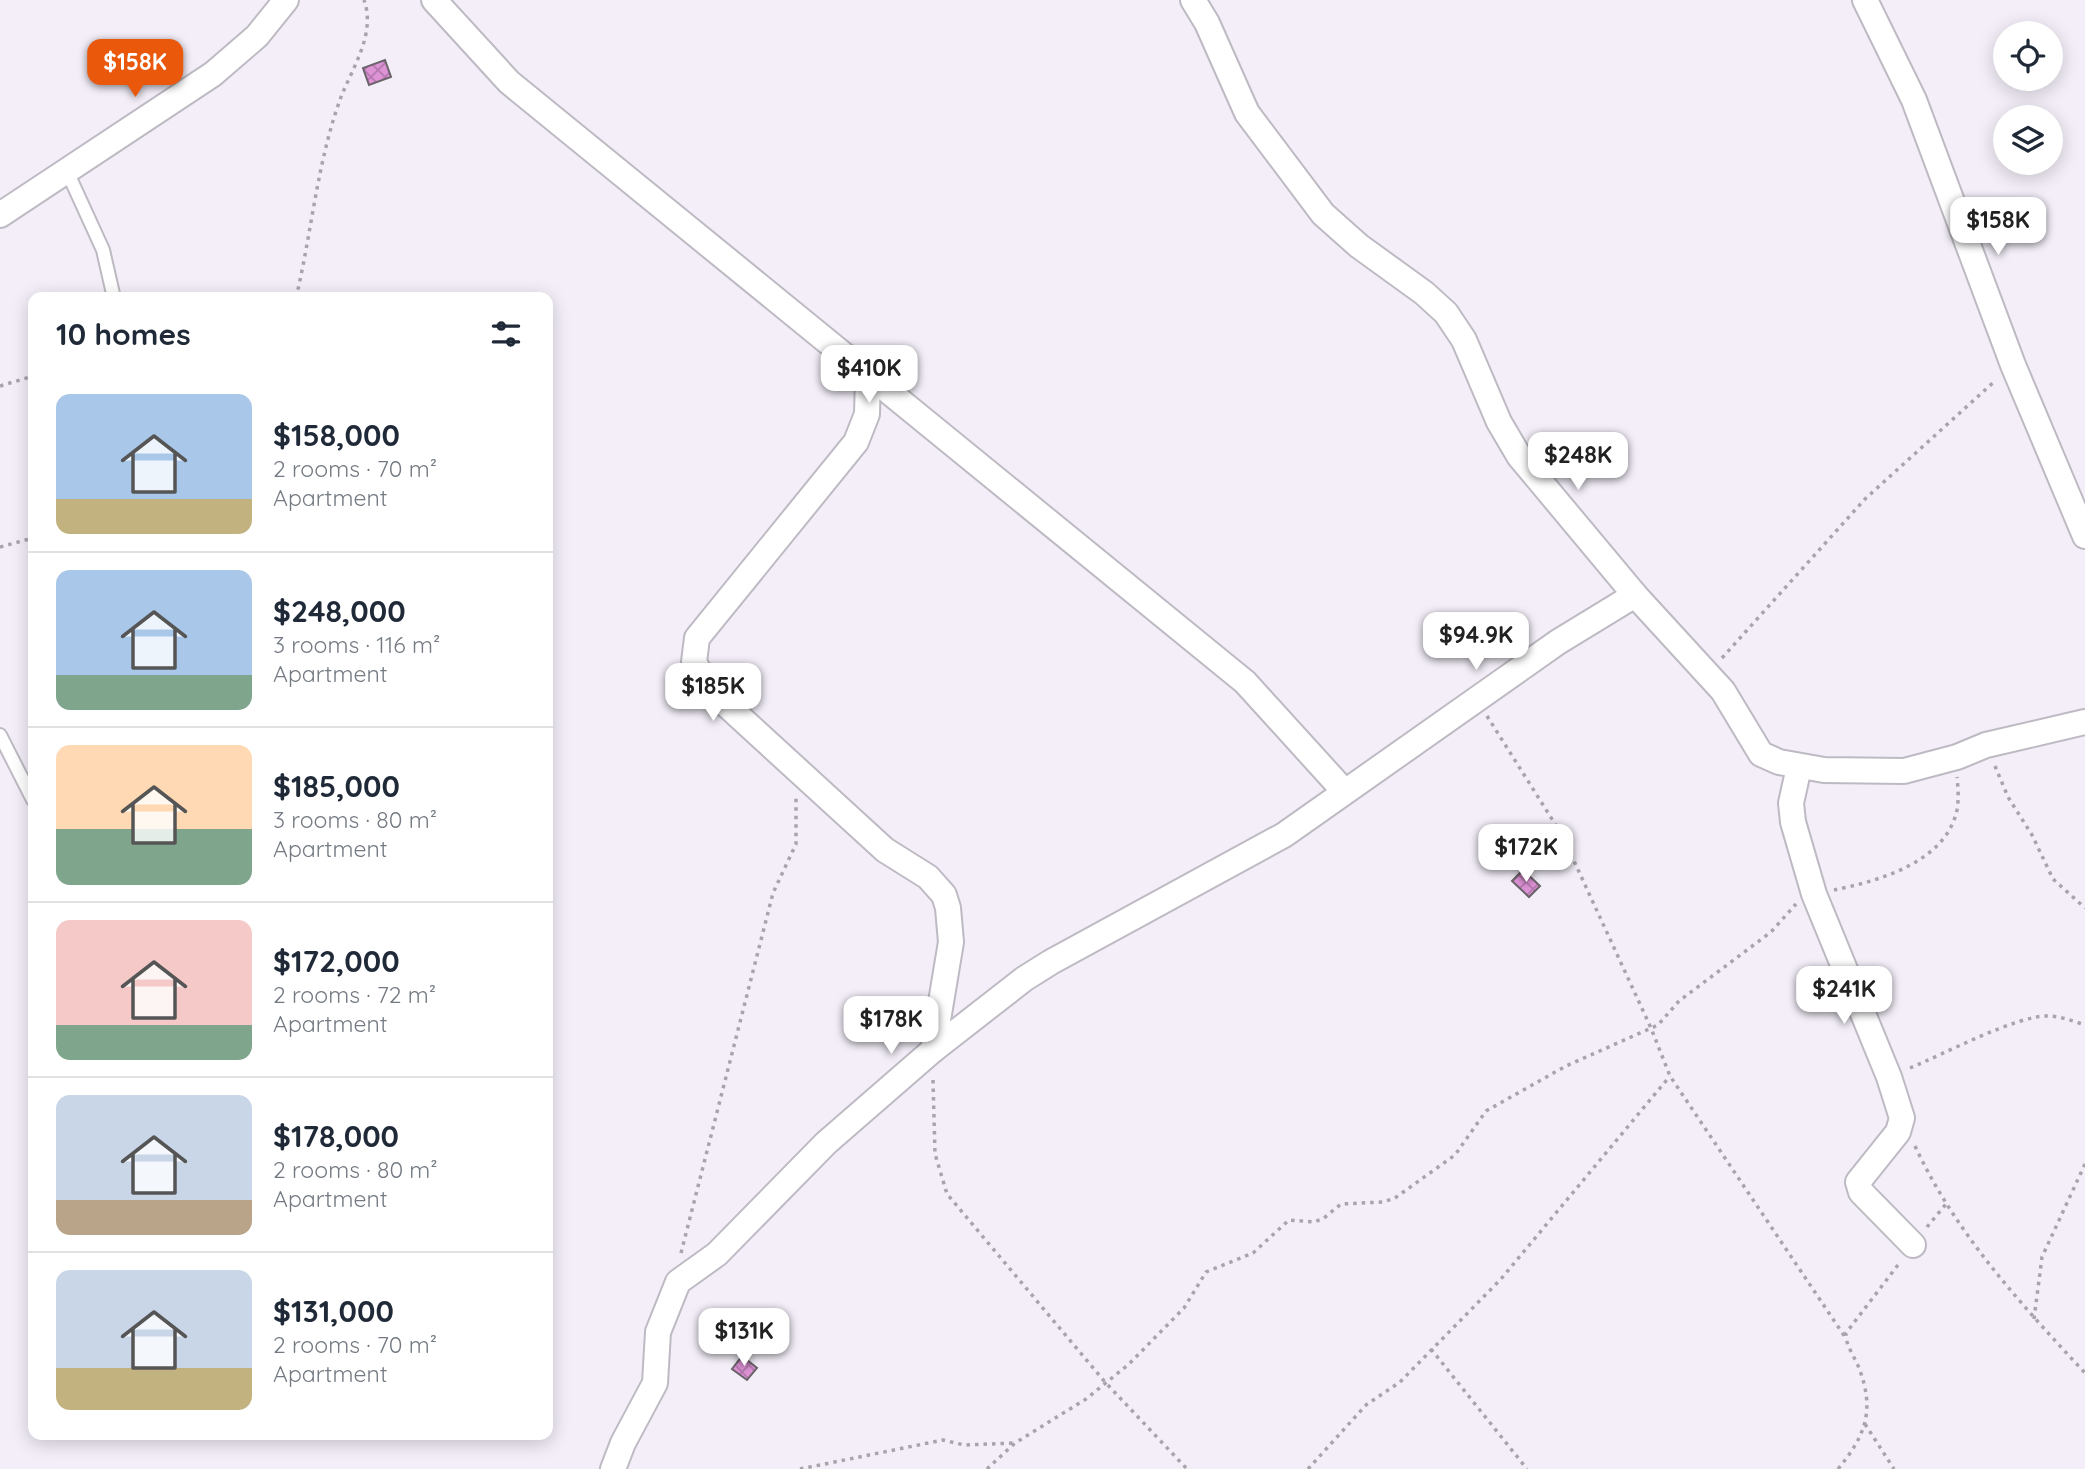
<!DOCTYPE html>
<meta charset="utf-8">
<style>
body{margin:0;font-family:Quicksand,sans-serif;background:#f2f2f3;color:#1f2937;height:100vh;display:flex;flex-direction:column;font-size:26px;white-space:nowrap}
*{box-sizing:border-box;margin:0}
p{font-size:23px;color:#747a83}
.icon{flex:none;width:38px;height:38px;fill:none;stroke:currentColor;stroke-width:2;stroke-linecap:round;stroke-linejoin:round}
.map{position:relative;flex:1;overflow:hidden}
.side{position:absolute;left:28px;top:292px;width:525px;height:1148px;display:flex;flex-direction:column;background:#fff;border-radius:14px;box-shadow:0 4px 18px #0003}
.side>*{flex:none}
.fabs{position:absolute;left:1993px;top:21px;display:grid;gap:14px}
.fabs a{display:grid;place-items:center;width:70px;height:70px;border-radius:50%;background:#fff;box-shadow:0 4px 18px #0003;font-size:35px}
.price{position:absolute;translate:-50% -60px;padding:0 16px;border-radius:14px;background:#fff;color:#222;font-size:23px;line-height:46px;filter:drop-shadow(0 2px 4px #0008)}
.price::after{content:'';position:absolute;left:50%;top:42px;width:21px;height:16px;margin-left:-10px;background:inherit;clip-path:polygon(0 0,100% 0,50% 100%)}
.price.active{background:#ea580c;color:#fff}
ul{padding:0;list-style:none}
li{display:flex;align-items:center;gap:21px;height:175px;padding:0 28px}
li+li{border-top:2px solid #e0e1e3}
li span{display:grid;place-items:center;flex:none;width:196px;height:140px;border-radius:14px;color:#555}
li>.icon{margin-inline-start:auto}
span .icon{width:84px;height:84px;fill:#fffc;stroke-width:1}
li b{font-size:30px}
h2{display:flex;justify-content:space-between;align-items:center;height:84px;padding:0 28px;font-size:30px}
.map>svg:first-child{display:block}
.building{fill:url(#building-cross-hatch);stroke:#6b636a;stroke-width:2}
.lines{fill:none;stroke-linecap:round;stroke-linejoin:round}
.service-casing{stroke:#bebac3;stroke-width:16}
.minor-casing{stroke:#bebac3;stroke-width:28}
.path{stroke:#a8a4ac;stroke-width:3.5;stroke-dasharray:3.5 5;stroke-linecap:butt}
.service{stroke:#fff;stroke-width:12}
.minor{stroke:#fff;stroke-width:24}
</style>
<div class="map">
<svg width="2085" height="1469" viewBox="0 0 2085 1469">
<defs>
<pattern id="building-cross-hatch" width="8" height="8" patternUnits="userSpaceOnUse" patternTransform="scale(1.75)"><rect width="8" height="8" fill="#de93d7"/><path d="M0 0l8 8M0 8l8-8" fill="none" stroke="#b579af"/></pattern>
</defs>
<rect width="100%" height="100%" fill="#f3eef8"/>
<!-- building -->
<g class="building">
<path d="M385,60L391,77L369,85L363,68Z"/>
<path d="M1523,870L1540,886L1529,897L1512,881Z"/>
<path d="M742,1356L757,1368L747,1380L732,1369Z"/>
</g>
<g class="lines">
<!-- service casing -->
<g class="service-casing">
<g id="service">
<path d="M66,169L103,250L114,298"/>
<path d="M0,735L33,800"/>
</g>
</g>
<!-- minor casing -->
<g class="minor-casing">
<g id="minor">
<path d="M434,0L509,82L1245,682L1344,791"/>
<path d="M1193,0L1207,23L1247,113L1323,214L1359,246L1424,293L1446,313L1464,340L1499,422L1519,456L1635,595L1723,691L1761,754L1779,762L1824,770L1904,771L1957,757L1986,745L2085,722"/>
<path d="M1865,0L1914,100L2013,365L2085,536"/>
<path d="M0,215L213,74L257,36L286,0"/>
<path d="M868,375L867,414L856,442L697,638L694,662L709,689L885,850L928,877L944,895L948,908L951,942L933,1050"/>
<path d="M1799,767L1791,803L1793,822L1814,894L1889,1077L1902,1118L1898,1132L1858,1182L1861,1192L1913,1245"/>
<path d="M613,1469L623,1443L655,1383L658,1332L678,1282L717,1254L826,1143L933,1050L1024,979L1051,962L1284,835L1558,642L1635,595"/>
</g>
</g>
<!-- path -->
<g class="path">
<path d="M296,298C312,231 317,162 341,97C353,67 376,33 364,0"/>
<path d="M0,386L33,376"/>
<path d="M0,547L33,538"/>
<path d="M1722,658L1865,499L1996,380"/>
<path d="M1487,716L1562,835L1651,1028L1670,1076L1845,1337"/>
<path d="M1995,766L2008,797L2032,835L2053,879L2085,908"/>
<path d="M1834,890C1879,881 1946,862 1957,810C1959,799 1958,788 1957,777"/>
<path d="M1910,1068C1942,1055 2017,1015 2048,1016C2060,1016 2073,1021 2085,1025"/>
<path d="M933,1080L935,1154L947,1194L1105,1382L1187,1469"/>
<path d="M1915,1146C1956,1234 2020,1303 2085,1373"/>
<path d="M1927,1227L1946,1204"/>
<path d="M681,1253L773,893L796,844V798"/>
<path d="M2034,1319L2042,1257L2085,1164"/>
<path d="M1431,1349L1527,1469"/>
<path d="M1865,1424L1894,1469"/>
<path d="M800,1469L943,1440L964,1445L1014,1443"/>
<path d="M987,1469L1015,1443L1086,1399L1129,1364L1184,1308L1206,1272L1253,1253L1289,1220L1314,1222L1324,1218L1341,1204L1383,1202L1395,1198L1455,1155L1486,1111L1566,1066L1658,1025L1679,1001L1771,932L1796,904"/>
<path d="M1308,1469L1366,1405L1400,1382L1501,1279L1670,1076"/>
<path d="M1838,1469C1866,1435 1875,1410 1859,1368C1855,1357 1845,1345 1846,1333L1901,1261"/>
</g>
<!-- service -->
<use href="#service" class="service"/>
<!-- minor -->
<use href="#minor" class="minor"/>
</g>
</svg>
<div class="fabs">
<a><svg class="icon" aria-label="locate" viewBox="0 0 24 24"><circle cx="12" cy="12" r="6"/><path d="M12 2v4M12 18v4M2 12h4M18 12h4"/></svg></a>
<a><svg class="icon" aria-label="layers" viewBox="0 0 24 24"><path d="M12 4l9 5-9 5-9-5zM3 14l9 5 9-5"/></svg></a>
</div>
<b class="price active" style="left:135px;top:99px">$158K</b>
<b class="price" style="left:1998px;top:257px">$158K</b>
<b class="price" style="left:869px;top:405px">$410K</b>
<b class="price" style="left:1578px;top:492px">$248K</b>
<b class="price" style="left:1476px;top:672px">$94.9K</b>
<b class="price" style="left:713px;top:723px">$185K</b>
<b class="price" style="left:1526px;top:884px">$172K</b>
<b class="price" style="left:1844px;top:1026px">$241K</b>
<b class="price" style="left:891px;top:1056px">$178K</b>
<b class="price" style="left:744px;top:1368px">$131K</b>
<section class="side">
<h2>10 homes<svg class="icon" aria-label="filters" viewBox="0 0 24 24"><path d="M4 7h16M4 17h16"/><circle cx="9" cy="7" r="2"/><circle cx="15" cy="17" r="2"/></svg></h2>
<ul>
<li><span style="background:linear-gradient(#a9c7e8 75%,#c2b280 0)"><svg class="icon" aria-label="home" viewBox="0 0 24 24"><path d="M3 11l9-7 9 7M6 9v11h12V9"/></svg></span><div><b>$158,000</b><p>2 rooms · 70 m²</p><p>Apartment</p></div></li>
<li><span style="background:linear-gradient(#a9c7e8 75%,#7fa58c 0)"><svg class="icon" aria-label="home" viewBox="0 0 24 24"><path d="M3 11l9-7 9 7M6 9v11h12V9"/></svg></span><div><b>$248,000</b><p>3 rooms · 116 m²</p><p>Apartment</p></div></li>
<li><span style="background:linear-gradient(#ffd9b3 60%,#7fa58c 0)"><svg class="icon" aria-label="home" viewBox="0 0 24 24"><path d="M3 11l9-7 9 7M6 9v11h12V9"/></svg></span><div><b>$185,000</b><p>3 rooms · 80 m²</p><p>Apartment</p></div></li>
<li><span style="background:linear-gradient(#f6c9c9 75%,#7fa58c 0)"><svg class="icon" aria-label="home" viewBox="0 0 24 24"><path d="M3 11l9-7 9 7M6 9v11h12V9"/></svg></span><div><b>$172,000</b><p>2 rooms · 72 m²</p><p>Apartment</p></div></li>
<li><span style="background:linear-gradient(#c9d6e8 75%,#b9a48a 0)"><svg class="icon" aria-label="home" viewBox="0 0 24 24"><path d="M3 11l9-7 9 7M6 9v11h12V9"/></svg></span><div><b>$178,000</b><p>2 rooms · 80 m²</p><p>Apartment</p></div></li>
<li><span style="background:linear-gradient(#c9d6e8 70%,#c2b280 0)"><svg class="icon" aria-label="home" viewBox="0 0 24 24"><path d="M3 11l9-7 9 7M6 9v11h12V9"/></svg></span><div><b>$131,000</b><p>2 rooms · 70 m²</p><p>Apartment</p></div></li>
</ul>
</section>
</div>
